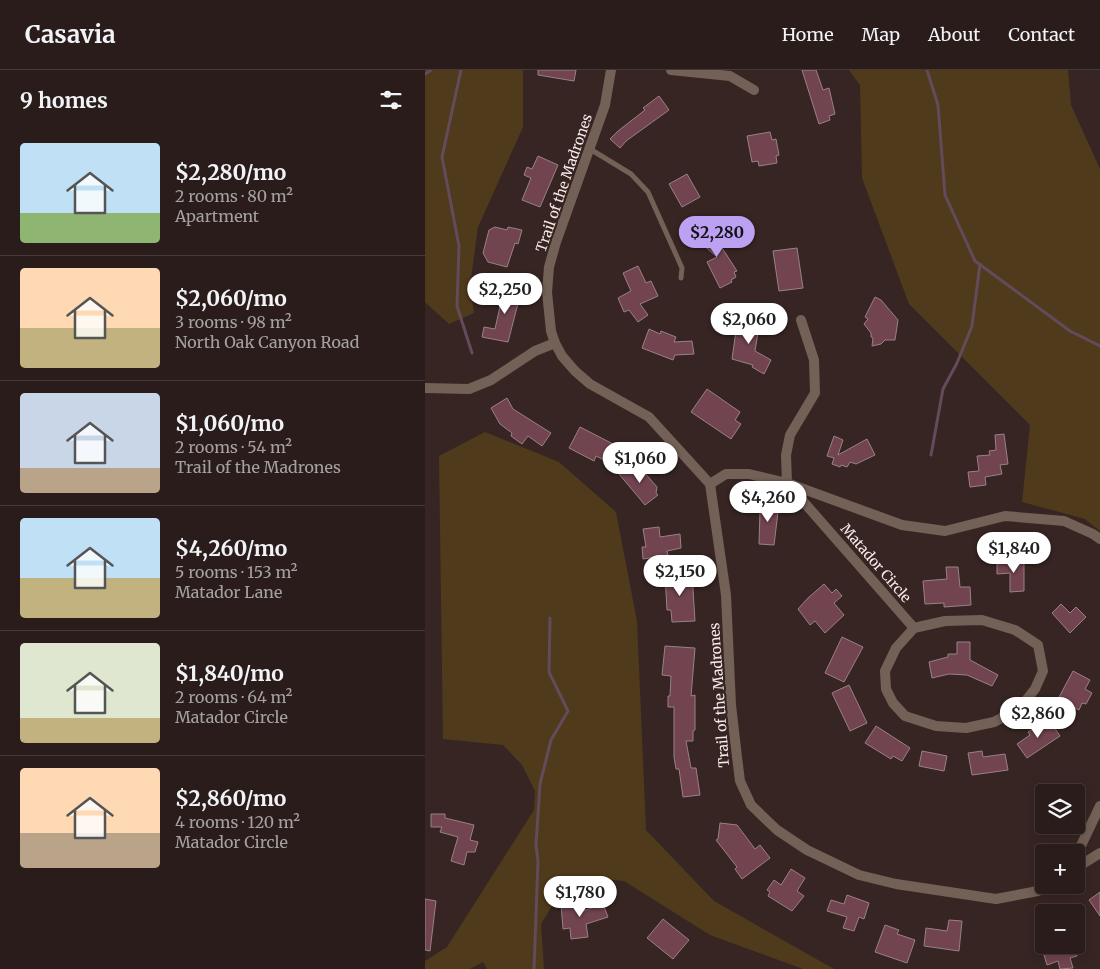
<!DOCTYPE html>
<meta charset="utf-8">
<style>
body{margin:0;font-family:Merriweather,serif;background:#352927;color:#f1f3f6;height:100vh;display:flex;flex-direction:column;font-size:19px;white-space:nowrap}
*{box-sizing:border-box;margin:0}
p{font-size:16px;color:#a5a1a2}
.icon{flex:none;width:28px;height:28px;fill:none;stroke:currentColor;stroke-width:2;stroke-linecap:round;stroke-linejoin:round}
.map{position:relative;flex:1;overflow:hidden}
.side{display:flex;flex-direction:column;background:#291c1a;width:425px}
.side>*{flex:none}
.tools{position:absolute;left:610px;top:714px;display:grid;gap:10px}
.tools a{display:grid;place-items:center;width:50px;height:50px;border-radius:5px;background:#291c1a;box-shadow:0 2px 12px #0003,0 0 0 1px #453a39;font-size:25px}
.price{position:absolute;translate:-50% -42px;padding:0 11px;border-radius:18px;background:#fff;color:#222;font-size:16px;line-height:32px;filter:drop-shadow(0 1px 2px #0008)}
.price::after{content:'';position:absolute;left:50%;top:30px;width:15px;height:11px;margin-left:-8px;background:inherit;clip-path:polygon(0 0,100% 0,50% 100%)}
.price.selected{background:#bca0f2;color:#111}
ul{padding:0;list-style:none}
li{display:flex;align-items:center;gap:15px;height:125px;padding:0 20px}
li+li{border-top:1px solid #453a39}
li span{display:grid;place-items:center;flex:none;width:140px;height:100px;border-radius:5px;color:#555}
li>.icon{margin-inline-start:auto}
span .icon{width:60px;height:60px;fill:#fffc;stroke-width:1}
li b{font-size:21px}
h2{display:flex;justify-content:space-between;align-items:center;height:60px;padding:0 20px;font-size:21px}
header{display:flex;align-items:center;gap:30px;box-sizing:border-box;height:70px;padding:0 25px;background:#291c1a;border-bottom:1px solid #453a39}
header strong{font-size:24px}
nav{display:flex;gap:28px;margin-inline-start:auto;font-size:18px}
main{display:flex;flex:1;min-height:0}
.map>svg:first-child{display:block}
.green{fill:#503a1c}
.lines{fill:none;stroke-linecap:round;stroke-linejoin:round}
.stream{stroke:#644a5a;stroke-width:3}
.building{fill:#724450;stroke:#988187}
.service{stroke:#736056;stroke-width:5}
.minor{stroke:#736056;stroke-width:10}
.labels{text-anchor:middle;stroke-width:4.5;stroke-linejoin:round;paint-order:stroke}
.street-label{font-size:14px;fill:#f8ecea;stroke:#372523}
</style>
<header>
<strong>Casavia</strong>
<nav><a>Home</a><a>Map</a><a>About</a><a>Contact</a></nav>
</header>
<main>
<section class="side">
<h2>9 homes<svg class="icon" aria-label="filters" viewBox="0 0 24 24"><path d="M4 7h16M4 17h16"/><circle cx="9" cy="7" r="2"/><circle cx="15" cy="17" r="2"/></svg></h2>
<ul>
<li><span style="background:linear-gradient(#bfe0f5 70%,#8fb573 0)"><svg class="icon" aria-label="home" viewBox="0 0 24 24"><path d="M3 11l9-7 9 7M6 9v11h12V9"/></svg></span><div><b>$2,280/mo</b><p>2 rooms · 80 m²</p><p>Apartment</p></div></li>
<li><span style="background:linear-gradient(#ffd9b3 60%,#c2b280 0)"><svg class="icon" aria-label="home" viewBox="0 0 24 24"><path d="M3 11l9-7 9 7M6 9v11h12V9"/></svg></span><div><b>$2,060/mo</b><p>3 rooms · 98 m²</p><p>North Oak Canyon Road</p></div></li>
<li><span style="background:linear-gradient(#c9d6e8 75%,#b9a48a 0)"><svg class="icon" aria-label="home" viewBox="0 0 24 24"><path d="M3 11l9-7 9 7M6 9v11h12V9"/></svg></span><div><b>$1,060/mo</b><p>2 rooms · 54 m²</p><p>Trail of the Madrones</p></div></li>
<li><span style="background:linear-gradient(#bfe0f5 60%,#c2b280 0)"><svg class="icon" aria-label="home" viewBox="0 0 24 24"><path d="M3 11l9-7 9 7M6 9v11h12V9"/></svg></span><div><b>$4,260/mo</b><p>5 rooms · 153 m²</p><p>Matador Lane</p></div></li>
<li><span style="background:linear-gradient(#dfe7d0 75%,#c2b280 0)"><svg class="icon" aria-label="home" viewBox="0 0 24 24"><path d="M3 11l9-7 9 7M6 9v11h12V9"/></svg></span><div><b>$1,840/mo</b><p>2 rooms · 64 m²</p><p>Matador Circle</p></div></li>
<li><span style="background:linear-gradient(#ffd9b3 65%,#b9a48a 0)"><svg class="icon" aria-label="home" viewBox="0 0 24 24"><path d="M3 11l9-7 9 7M6 9v11h12V9"/></svg></span><div><b>$2,860/mo</b><p>4 rooms · 120 m²</p><p>Matador Circle</p></div></li>
</ul>
</section>
<div class="map">
<svg width="675" height="899" viewBox="0 0 675 899">
<rect width="100%" height="100%" fill="#372523"/>
<!-- green -->
<g class="green">
<path d="M0,0H98V57L53,157L45,216L49,243L24,254L0,232Z"/>
<path d="M424,0H643L646,35L675,99V461L660,449L597,432L605,355L484,234L437,108L435,15Z"/>
<path d="M60,362L134,392L191,442L212,551L221,760L289,831L409,899H378L285,865L199,811L145,806L116,854L119,899H62L58,892L45,899H0V891L22,877L109,740L110,721L97,695L78,675L18,669L14,386Z"/>
</g>
<g class="lines">
<!-- stream -->
<g class="stream">
<path d="M36,0L17,87L34,176L32,236L47,283"/>
<path d="M502,0L513,35L520,125L550,191L645,261L675,276"/>
<path d="M0,4L6,0"/>
<path d="M506,385L518,319L532,293L547,256L555,194"/>
<path d="M109,899L113,791L111,775L115,714L126,670L143,641L124,602L125,548"/>
</g>
</g>
<!-- building -->
<g class="building">
<path d="M113,0H151L149,11L113,5Z"/>
<path d="M377,0H391L398,20L404,18L410,44L404,46L405,50L394,54Z"/>
<path d="M234,26L244,40L201,71L195,78L185,69L193,61L220,40L218,38Z"/>
<path d="M345,62L347,70L351,69L354,85L351,86L352,93L334,96L333,91L327,92L322,66Z"/>
<path d="M113,86L133,95L115,137L97,130L106,108L99,105L102,97L107,99Z"/>
<path d="M262,104L275,127L257,137L244,114Z"/>
<path d="M275,155L290,167L312,201L309,202L311,207L306,210L307,212L295,218L282,192L292,187L267,165Z"/>
<path d="M70,157L82,160L83,157L97,160L93,174L90,173L82,197L63,192L58,183L64,160Z"/>
<path d="M372,178L378,218L354,221L348,181Z"/>
<path d="M213,196L221,213L226,211L233,226L215,234L223,245L213,252L204,240L199,242L193,228L206,221L198,203Z"/>
<path d="M80,214L97,218L83,272L57,267L59,257L70,259Z"/>
<path d="M450,227L456,230L473,250L470,270H460L456,274L447,276L448,268L446,267V263L439,254L443,249L440,247Z"/>
<path d="M313,247L335,250L330,281L346,290L339,304L327,297L328,295L307,289Z"/>
<path d="M224,259L235,264L236,261L251,267L249,272L267,271L269,284L250,285L248,290L217,278Z"/>
<path d="M282,319L315,342L310,350L316,354L306,369L266,342Z"/>
<path d="M82,328L88,339L126,363L117,376L103,366L97,374L86,366L87,363L75,354L66,338Z"/>
<path d="M155,357L190,375L181,391L171,386L169,391L144,378Z"/>
<path d="M579,364L583,394L575,395L577,404L560,407L561,415L545,417L543,402L554,401L552,386L565,385L564,381L571,380L570,365Z"/>
<path d="M409,366L418,370L413,385L442,369L450,385L431,394L425,392L422,397L416,395L415,397L407,394L409,388L402,386Z"/>
<path d="M206,394L216,405L219,402L232,417L231,423L233,425L220,435L194,404Z"/>
<path d="M337,430L351,431L350,442H353L349,475L334,474L335,441H337Z"/>
<path d="M234,457L235,467L255,464L256,478L242,481L243,485L218,489L217,477H221L218,459Z"/>
<path d="M592,488L594,493H599V521L585,522V503L572,504V494L581,493Z"/>
<path d="M521,497H533L535,517H545L546,535L519,537V533L500,534L498,511L522,509Z"/>
<path d="M267,503L270,551L247,552L246,540H242L240,505Z"/>
<path d="M399,514L407,523L411,519L417,526L409,533L419,545L400,563L390,551L385,555L373,539L383,528Z"/>
<path d="M636,534L645,543L651,537L661,547L645,563L627,543Z"/>
<path d="M417,567L438,577L419,612L400,603Z"/>
<path d="M532,572H545V590L573,605L567,616L542,605L524,604L507,608L504,592L523,587V584H532Z"/>
<path d="M240,576L270,578L266,626L270,625V660L268,661V671H261L266,698H271L275,725L258,727L254,699H251L249,687V637H243V626H245L246,606L237,605Z"/>
<path d="M648,601L665,610L660,619L667,623L661,634L657,633L654,640L633,629Z"/>
<path d="M424,615L442,653L425,661L407,623Z"/>
<path d="M625,651L635,666L602,688L592,674L605,665L603,662L614,655L616,657Z"/>
<path d="M451,656L485,678L477,691L468,686L466,689L440,673Z"/>
<path d="M497,681L522,686L519,701L494,696Z"/>
<path d="M557,681L558,687L580,684L583,700L547,705L543,683Z"/>
<path d="M6,744H20V748L49,755L45,770L53,772L50,782H42L39,795L26,791L33,767L15,762L17,757H6Z"/>
<path d="M295,753L312,755L330,779L335,775L345,788L317,809L310,799L312,797L291,770L293,769Z"/>
<path d="M366,799L380,808L372,821L379,826L367,841L343,826L345,822L342,820L349,810L356,815Z"/>
<path d="M675,822V846L664,830Z"/>
<path d="M422,825L444,833L439,849L434,847L429,861L418,858L422,847L402,841L406,830L419,834Z"/>
<path d="M0,829L11,831L5,881L0,880Z"/>
<path d="M157,832L158,841L178,834L183,847L161,854L163,867L146,869L145,858L138,859L136,834Z"/>
<path d="M238,849L264,870L248,889L222,868Z"/>
<path d="M524,850L537,851L534,881L499,876L501,858L522,861Z"/>
<path d="M460,855L474,860L472,864L490,870L482,893L450,882Z"/>
<path d="M649,877L652,886L645,888L648,898L635,899L633,891L622,895L619,885Z"/>
</g>
<g class="lines">
<!-- service -->
<path class="service" d="M165,79L206,104L223,122L257,198L256,208"/>
<!-- minor -->
<g class="minor">
<path d="M186,0L180,35L131,172L124,197L122,222L126,261L130,273L137,286L150,301L165,314L224,347L285,414L301,525L306,635L312,687L315,711L326,735L352,760L382,780L434,805L471,814L571,829L613,821L623,815"/>
<path d="M246,0L305,6L329,20"/>
<path d="M376,250L389,290L390,323L365,365L361,385L362,413L477,455L520,461L580,446L639,451L668,464L675,469"/>
<path d="M0,318L44,319L66,310L110,281L130,273"/>
<path d="M285,414L301,404H324L362,413L489,558"/>
<path d="M557,550L590,560L613,575L618,601L610,619L594,639L569,652L541,658L511,656L480,646L468,633L461,619L460,601L471,578L489,558L520,551Z"/>
<path d="M651,786L675,736"/>
<path d="M651,798L675,783"/>
</g>
</g>
<g class="labels">
<!-- street labels -->
<g class="street-label">
<text transform="translate(139 113) rotate(-71)" y="5">Trail of the Madrones</text>
<text transform="translate(451 493) rotate(49)" y="5">Matador Circle</text>
<text transform="translate(294 625) rotate(-94)" y="5">Trail of the Madrones</text>
</g>
</g>
</svg>
<div class="tools">
<a><svg class="icon" aria-label="layers" viewBox="0 0 24 24"><path d="M12 4l9 5-9 5-9-5zM3 14l9 5 9-5"/></svg></a>
<a>+</a>
<a>−</a>
</div>
<b class="price selected" style="left:292px;top:188px">$2,280</b>
<b class="price" style="left:80px;top:245px">$2,250</b>
<b class="price" style="left:324px;top:275px">$2,060</b>
<b class="price" style="left:215px;top:414px">$1,060</b>
<b class="price" style="left:343px;top:453px">$4,260</b>
<b class="price" style="left:589px;top:504px">$1,840</b>
<b class="price" style="left:255px;top:527px">$2,150</b>
<b class="price" style="left:613px;top:669px">$2,860</b>
<b class="price" style="left:155px;top:848px">$1,780</b>
</div>
</main>
